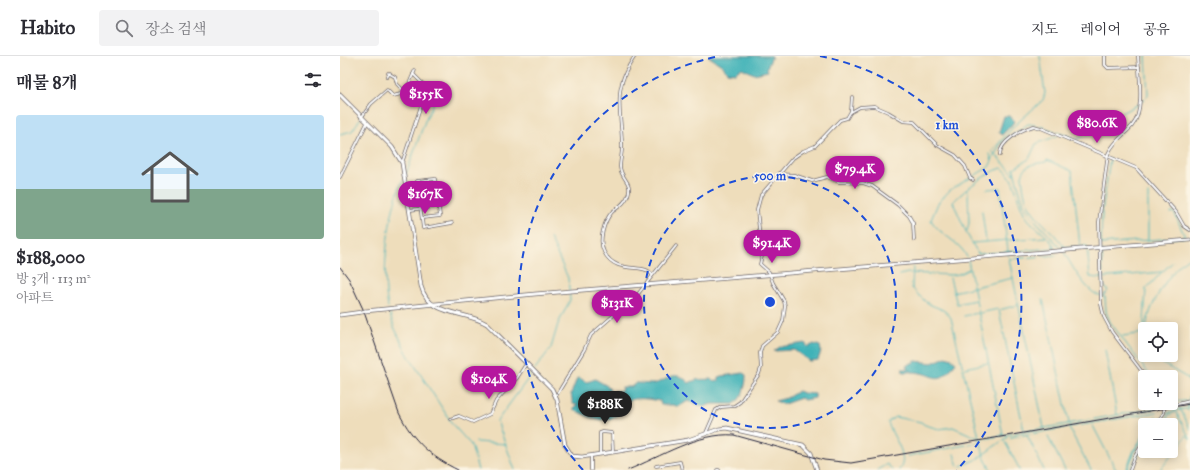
<!DOCTYPE html>
<html lang="ko">
<meta charset="utf-8">
<style>
body{margin:0;font-family:"IM FELL Great Primer","Noto Serif KR",serif;background:#f2f2f3;color:#2b2b33;height:100vh;display:flex;flex-direction:column;font-size:15px;white-space:nowrap}
*{box-sizing:border-box;margin:0}
p{font-size:13px;color:#7c7c81}
.icon{flex:none;width:22px;height:22px;fill:none;stroke:currentColor;stroke-width:2;stroke-linecap:round;stroke-linejoin:round}
.map{position:relative;flex:1;overflow:hidden}
.drawer{display:flex;flex-direction:column;background:#fff;width:340px}
.drawer>*{flex:none}
.tools{position:absolute;left:798px;top:266px;display:grid;gap:8px}
.tools a{display:grid;place-items:center;width:40px;height:40px;border-radius:4px;background:#fff;box-shadow:0 2px 10px #0003;font-size:20px}
.price{position:absolute;translate:-50% -34px;padding:0 9px;border-radius:14px;background:#b5179e;color:#fff;font-size:13px;line-height:26px;filter:drop-shadow(0 1px 2px #0008)}
.price::after{content:'';position:absolute;left:50%;top:24px;width:12px;height:9px;margin-left:-6px;background:inherit;clip-path:polygon(0 0,100% 0,50% 100%)}
.price.selected{background:#222;color:#fff}
ul{padding:0;list-style:none}
li{display:grid;align-content:center;gap:8px;height:212px;padding:0 16px}
li span{display:grid;place-items:center;height:124px;border-radius:4px;color:#555}
li>.icon{margin-inline-start:auto}
span .icon{width:72px;height:72px;fill:#fffc;stroke-width:1}
li b{font-size:17px}
h2{display:flex;justify-content:space-between;align-items:center;height:48px;padding:0 16px;font-size:17px}
header{display:flex;align-items:center;gap:24px;box-sizing:border-box;height:56px;padding:0 20px;background:#fff;border-bottom:1px solid #e1e1e2}
header strong{font-size:19px}
nav{display:flex;gap:22px;margin-inline-start:auto;font-size:14px}
.search{width:280px;height:36px;background:#f2f2f3;display:flex;align-items:center;gap:10px;box-sizing:border-box;padding:0 14px;border-radius:4px;color:#7c7c81;font-size:15px}
main{display:flex;flex:1;min-height:0}
.map>svg:first-child{display:block}
.water{fill:#41b2b8;stroke:#326a7a}
.lines{fill:none;stroke-linecap:round;stroke-linejoin:round}
.stream{stroke:#41b2b8;stroke-width:1}
.minor-casing{stroke:#696368;stroke-width:3.5}
.major-casing{stroke:#696368;stroke-width:4.5}
.minor{stroke:#fff;stroke-width:2}
.major{stroke:#fff;stroke-width:3}
.rail{stroke:#22223b;stroke-width:1}
.major-bridge-casing{stroke:#696368;stroke-width:4.5;stroke-linecap:butt}
.major-bridge{stroke:#fff;stroke-width:3}
.ring{fill:none;stroke:#1d4ed8;stroke-width:2;stroke-dasharray:7 5}
.centre{fill:#1d4ed8;stroke:#fcf5e5;stroke-width:2}
.ring-label{font-size:12px;text-anchor:middle;font-weight:bold;fill:#1d4ed8;stroke:#fcf5e5;stroke-width:3;stroke-linejoin:round;paint-order:stroke}
</style>
<header>
<strong>Habito</strong>
<div class="search"><svg class="icon" aria-label="search" viewBox="0 0 24 24"><circle cx="10" cy="10" r="6"/><path d="M15 15l6 6"/></svg>장소 검색</div>
<nav><a>지도</a><a>레이어</a><a>공유</a></nav>
</header>
<main>
<section class="drawer">
<h2>매물 8개<svg class="icon" aria-label="filters" viewBox="0 0 24 24"><path d="M4 7h16M4 17h16"/><circle cx="9" cy="7" r="2"/><circle cx="15" cy="17" r="2"/></svg></h2>
<ul>
<li><span style="background:linear-gradient(#bfe0f5 60%,#7fa58c 0)"><svg class="icon" aria-label="home" viewBox="0 0 24 24"><path d="M3 11l9-7 9 7M6 9v11h12V9"/></svg></span><div><b>$188,000</b><p>방 3개 · 113 m²</p><p>아파트</p></div></li>
</ul>
</section>
<div class="map">
<svg width="850" height="414" viewBox="0 0 850 414">
<rect width="100%" height="100%" fill="#fcf5e5"/>
<filter id="ink" filterUnits="userSpaceOnUse"><feTurbulence type="fractalNoise" baseFrequency=".025" numOctaves="2"/><feDisplacementMap in="SourceGraphic" scale="8" xChannelSelector="R" yChannelSelector="G"/><feConvolveMatrix kernelMatrix="1 2 1 2 8 2 1 2 1" color-interpolation-filters="sRGB"/></filter>
<filter id="wash" filterUnits="userSpaceOnUse"><feTurbulence type="fractalNoise" baseFrequency=".012" numOctaves="4" result="noise"/><feDisplacementMap in="SourceGraphic" scale="16" xChannelSelector="R" yChannelSelector="G"/><feGaussianBlur stdDeviation="0.9" result="paint"/><feColorMatrix in="noise" values="0 0 0 0 0 0 0 0 0 0 0 0 0 0 0 0 0 1.4 0 .05"/><feComposite in="paint" operator="in"/></filter>
<g filter="url(#wash)">
<rect width="100%" height="100%" fill="#edb"/>
<!-- water -->
<g class="water">
<path d="M368,0H432L427,12L428,15L414,18L402,12L395,17L387,16L383,10Z"/>
<path d="M664,60H669L675,65L662,79L659,76Z"/>
<path d="M465,287L468,291L474,288L480,290L481,295L478,304L469,305L454,294L434,295L440,291Z"/>
<path d="M606,301L612,303L616,306C597,334 596,316 571,316L570,313V316H563L562,313H568L566,310L576,305L592,307Z"/>
<path d="M403,317L406,319C406,329 403,342 394,348H371L364,351L348,345L338,351L334,349H321L320,345C306,343 292,339 281,350L278,359L271,363L257,364L234,354V352L237,349L233,348L231,338L237,322C247,323 241,329 255,323L269,331L270,336L276,342L275,348L280,349L279,342H276L274,335H281L282,331H291L296,327C302,327 307,328 312,328C328,326 333,311 349,327C357,322 363,324 371,323L374,326L379,324V321L382,320Z"/>
<path d="M458,335L463,337L475,338V342L464,344L461,342L444,348L435,345L447,342Z"/>
</g>
<g class="lines">
<!-- stream -->
<g class="stream">
<path d="M700,0L705,37L703,44L674,70L652,95L675,119L684,149L693,162L722,193"/>
<path d="M801,46L808,39L806,0"/>
<path d="M0,78L12,75L20,63"/>
<path d="M652,104L661,87L688,68L697,69L737,83L757,77L763,69L777,59L799,48"/>
<path d="M675,119L674,112L689,103L696,88L717,80"/>
<path d="M65,121L85,65L99,35"/>
<path d="M647,133L660,132L669,203L704,372"/>
<path d="M642,155L646,185"/>
<path d="M627,175L629,167L628,135"/>
<path d="M808,183V138"/>
<path d="M632,187L706,181"/>
<path d="M761,188L845,181L834,156L831,157"/>
<path d="M761,189L762,156L770,103"/>
<path d="M740,190L732,115L707,104L706,106C695,108 685,107 682,120C683,129 684,140 688,148C697,165 714,175 724,191L747,190L750,221L759,222L822,216L833,206"/>
<path d="M636,194L627,178L613,146C626,133 645,117 662,112C676,122 676,142 684,157C691,171 708,177 715,192L638,198L637,196"/>
<path d="M762,195L763,228L768,235L764,239"/>
<path d="M724,196C730,207 744,232 756,238C759,239 762,239 765,241L766,256L770,266L811,321"/>
<path d="M627,201C620,185 599,179 591,164L598,147L610,134L649,111L652,105L650,98"/>
<path d="M670,203L717,199"/>
<path d="M628,204L663,379"/>
<path d="M573,210L572,232C578,238 583,245 591,249C600,253 605,253 611,262L639,381L643,383L817,352L826,347"/>
<path d="M559,219L568,217L612,219L619,218L629,213"/>
<path d="M610,222L617,248L635,244"/>
<path d="M613,236L673,222"/>
<path d="M703,244L729,367"/>
<path d="M678,249L659,254L684,375"/>
<path d="M48,251C41,216 48,156 63,123"/>
<path d="M49,255L54,271L68,299L113,369L131,389L138,414"/>
<path d="M640,257L658,253"/>
<path d="M624,260L638,257"/>
<path d="M806,273C807,252 831,211 850,201"/>
<path d="M783,280L804,277C804,262 805,248 806,233L821,217"/>
<path d="M765,294L777,358"/>
<path d="M817,299L823,308L849,323L850,333"/>
<path d="M625,312L648,307"/>
<path d="M195,313L211,292L218,268L230,244L228,222L210,182"/>
<path d="M848,345L850,339"/>
<path d="M831,346L846,345"/>
<path d="M848,347V353"/>
<path d="M839,353H846L850,356"/>
<path d="M825,358L836,354H841L850,373"/>
<path d="M824,365L827,364L828,359L836,356L850,383"/>
<path d="M752,368L776,414"/>
<path d="M810,369L815,363"/>
<path d="M812,369L816,360"/>
<path d="M818,369L821,365"/>
<path d="M729,372L751,414"/>
<path d="M687,379L704,414"/>
<path d="M708,381L725,414"/>
<path d="M640,383L644,401L651,414"/>
<path d="M136,386L166,388"/>
<path d="M665,386L680,414"/>
<path d="M614,398L618,410"/>
<path d="M568,400L641,386"/>
<path d="M621,410L637,403L666,382L817,356"/>
<path d="M175,414L157,365L193,316"/>
<path d="M537,414L547,408L552,414"/>
<path d="M559,414C571,400 551,380 548,366L555,361L581,366L585,369L599,373L613,371L638,382"/>
<path d="M786,414L794,394L805,377"/>
<path d="M787,414L796,393L805,380"/>
<path d="M791,414L798,398L805,388"/>
<path d="M820,414L847,379"/>
</g>
</g>
</g>
<g filter="url(#ink)">
<g class="lines">
<!-- minor casing -->
<g class="minor-casing">
<g id="minor">
<path d="M295,0C272,33 281,52 282,87C283,95 280,104 280,111C281,123 293,126 288,139C285,148 278,151 272,156C264,165 258,185 264,196C276,220 306,206 312,219"/>
<path d="M765,0V9L768,12L799,11"/>
<path d="M798,0C799,19 805,55 792,70C784,79 773,86 768,98L759,166L761,248L764,261L772,276L806,321"/>
<path d="M48,17L55,21L57,28L63,34L61,38"/>
<path d="M47,21L50,17"/>
<path d="M511,56L520,51L534,50L548,56L563,65L574,66L597,89L615,99L625,110L630,122L633,124"/>
<path d="M21,62L31,48L47,34L53,40L65,37L75,14"/>
<path d="M660,99C659,86 682,73 694,70L701,72L796,112L836,156L844,170L850,174"/>
<path d="M62,107L87,32L73,18"/>
<path d="M439,118L454,119L472,125L487,121L499,126L523,127L532,130L558,149L569,160L573,167L574,184"/>
<path d="M0,121L27,67"/>
<path d="M78,134L96,132"/>
<path d="M79,144L97,141"/>
<path d="M70,154L98,150"/>
<path d="M82,162L100,160L95,123L77,125L83,172L112,167"/>
<path d="M216,340L244,294L251,279L298,238L336,190"/>
<path d="M825,351L850,345"/>
<path d="M110,363L119,360L133,366L150,358L156,345L177,322L186,308"/>
<path d="M815,369L824,357V347"/>
<path d="M366,377L376,354L381,351L394,350L400,346L419,318L421,312L420,297L422,290L438,276L443,265L445,250L444,245L433,227L429,216L420,208L422,200L417,154L421,139L453,102L463,95L475,90L500,64L507,62L511,55L512,41"/>
<path d="M260,398V377L263,376L272,377L273,396"/>
<path d="M316,410L340,406L342,414"/>
<path d="M251,414V400"/>
<path d="M377,414H379"/>
<path d="M790,414L795,400L805,384"/>
</g>
</g>
<!-- major casing -->
<g class="major-casing">
<g id="major">
<path d="M0,39L52,91L62,107L81,230C89,261 124,254 147,268L212,333L217,344L225,389L232,400L242,401L348,384L379,373L387,372L463,389L471,397L477,414"/>
<path d="M25,255L195,238L850,184"/>
<path d="M0,259L22,256"/>
</g>
</g>
<!-- minor -->
<use href="#minor" class="minor"/>
<!-- major -->
<use href="#major" class="major"/>
<!-- rail -->
<g class="rail">
<path d="M0,211L9,223L23,253L59,357C73,385 91,401 118,414"/>
<path d="M288,414C320,401 359,376 394,379L484,404L511,407L850,348"/>
</g>
<!-- major-bridge casing -->
<g class="major-bridge-casing">
<path id="major-bridge" d="M22,256L25,255"/>
</g>
<!-- major-bridge -->
<use href="#major-bridge" class="major-bridge"/>
</g>
</g>
<!-- distance rings -->
<g class="ring">
<circle cx="430" cy="246" r="126"/>
<path d="M243 414A251 251 0 0 1 380 0M480 0A251 251 0 0 1 617 414"/>
</g>
<circle cx="430" cy="246" r="6" class="centre"/>
<g class="ring-label">
<text x="607" y="73">1 km</text>
<text x="430" y="124">500 m</text>
</g>
</svg>
<div class="tools">
<a><svg class="icon" aria-label="locate" viewBox="0 0 24 24"><circle cx="12" cy="12" r="6"/><path d="M12 2v4M12 18v4M2 12h4M18 12h4"/></svg></a>
<a>+</a>
<a>−</a>
</div>
<b class="price" style="left:86px;top:59px">$155K</b>
<b class="price" style="left:757px;top:88px">$80.6K</b>
<b class="price" style="left:515px;top:134px">$79.4K</b>
<b class="price" style="left:85px;top:159px">$167K</b>
<b class="price" style="left:432px;top:208px">$91.4K</b>
<b class="price" style="left:277px;top:268px">$131K</b>
<b class="price" style="left:149px;top:344px">$104K</b>
<b class="price selected" style="left:265px;top:369px">$188K</b>
</div>
</main>
